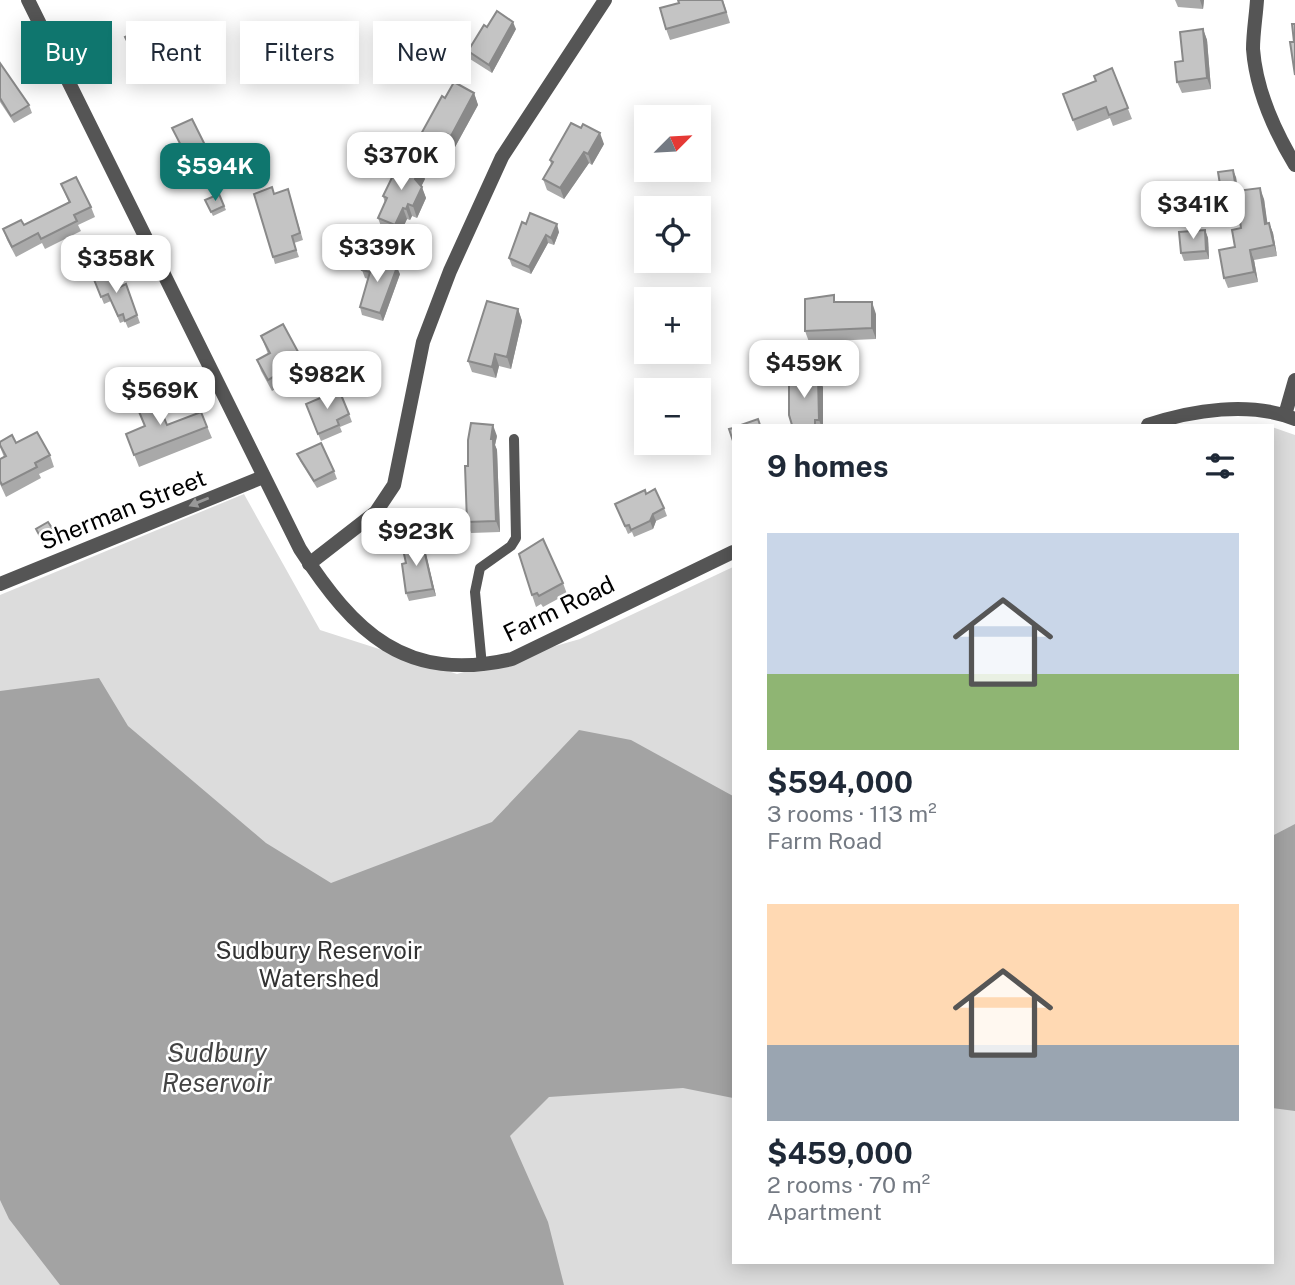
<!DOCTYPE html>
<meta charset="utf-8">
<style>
body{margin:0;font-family:"Public Sans",sans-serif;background:#f6f6f7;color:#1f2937;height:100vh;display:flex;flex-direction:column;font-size:26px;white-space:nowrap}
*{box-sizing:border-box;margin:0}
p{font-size:23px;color:#747a83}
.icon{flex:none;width:38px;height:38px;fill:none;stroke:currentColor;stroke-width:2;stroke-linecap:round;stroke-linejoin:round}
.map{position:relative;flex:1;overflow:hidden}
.side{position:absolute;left:732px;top:424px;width:542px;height:840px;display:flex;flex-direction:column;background:#fff;border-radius:0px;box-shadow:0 4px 18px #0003}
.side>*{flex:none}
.top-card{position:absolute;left:21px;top:21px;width:606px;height:63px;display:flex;gap:14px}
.needle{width:46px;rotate:66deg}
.controls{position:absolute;left:634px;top:105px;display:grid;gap:14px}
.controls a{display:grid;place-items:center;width:77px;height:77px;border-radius:0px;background:#fff;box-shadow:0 4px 18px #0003;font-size:35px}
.price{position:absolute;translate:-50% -60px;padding:0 16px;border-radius:14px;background:#fff;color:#222;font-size:23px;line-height:46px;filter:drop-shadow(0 2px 4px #0008)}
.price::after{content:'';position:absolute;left:50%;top:42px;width:21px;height:16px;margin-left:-10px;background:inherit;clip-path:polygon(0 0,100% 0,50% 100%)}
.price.selected{background:#0f766e;color:#fff}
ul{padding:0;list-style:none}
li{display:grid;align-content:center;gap:14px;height:371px;padding:0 35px}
li span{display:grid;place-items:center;height:217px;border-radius:0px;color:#555}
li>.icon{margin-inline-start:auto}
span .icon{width:126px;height:126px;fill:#fffc;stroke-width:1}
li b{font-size:30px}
h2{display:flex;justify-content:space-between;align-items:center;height:84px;padding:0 35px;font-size:30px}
.pill{padding:0 24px;border-radius:0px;background:#fff;box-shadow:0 4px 18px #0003;font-size:24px;line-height:63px}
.pill.selected{background:#0f766e;color:#fff}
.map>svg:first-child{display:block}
.green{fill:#dcdcdc}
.water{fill:#a3a3a3}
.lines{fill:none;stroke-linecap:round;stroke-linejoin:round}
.service{stroke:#555;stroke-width:10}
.minor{stroke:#555;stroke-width:14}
.tertiary{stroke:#555;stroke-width:14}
.wall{fill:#a9a9a9}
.shaded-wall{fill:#898989}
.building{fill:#c4c4c4;stroke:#898989;stroke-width:2}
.oneway{fill:#999}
.labels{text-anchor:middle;stroke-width:5;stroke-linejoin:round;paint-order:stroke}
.street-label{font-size:24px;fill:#000;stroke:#fff}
.park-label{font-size:24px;fill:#333;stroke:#fff}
.water-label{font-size:26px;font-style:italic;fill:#444;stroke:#fff}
</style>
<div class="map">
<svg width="1295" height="1285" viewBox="0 0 1295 1285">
<rect width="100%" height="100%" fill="#fff"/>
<!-- green -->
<path class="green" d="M1272,427L1295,435V1285H0V595L244,494L320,630L457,674L580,639L733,567V1262H1272Z"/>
<!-- water -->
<g class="water">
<path d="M99,678L128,726L266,843L331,883L492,822L579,730L631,740L733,796V1098L683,1088L549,1097L510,1136L548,1222L564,1285H60L9,1219L0,1200V691Z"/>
<path d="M1295,824V1111L1272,1108V836Z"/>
</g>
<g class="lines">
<!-- service -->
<path class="service" d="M482,666L475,592L480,568L511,546L516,538L514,439"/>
<!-- minor -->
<g class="minor">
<path d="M1257,0C1256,16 1253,33 1253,49C1256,90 1274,130 1295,165"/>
<path d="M1285,415L1295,380"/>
<path d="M309,564L376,512L394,485L423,342L450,271L502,157L605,0"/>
<path d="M0,584L263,477"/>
</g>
<!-- tertiary -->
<g class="tertiary">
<path d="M28,0L300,549C354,632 405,684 512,659L733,552"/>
<path d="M1148,425C1192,410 1250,401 1295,419"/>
</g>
</g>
<!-- wall -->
<g class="wall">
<path d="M678,0H723L730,23L670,40L666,29L679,3Z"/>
<path d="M1175,0H1204L1203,9L1178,7Z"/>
<path d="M487,27L516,29L492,73L470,59L468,51Z"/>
<path d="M1203,29L1207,40L1211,89L1182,93L1177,82L1183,61Z"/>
<path d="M125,37L156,48L170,57L173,65L145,78Z"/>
<path d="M0,63L29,105L32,113L14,123L0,102Z"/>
<path d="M1112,68L1132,119L1113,126L1110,118L1077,131L1063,94L1096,81Z"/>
<path d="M474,93L478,105L455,147L451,145L445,156L425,145L421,134L445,98Z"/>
<path d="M172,128L207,149L210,157L190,166Z"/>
<path d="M604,144L592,165L589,163L564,199L547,190L543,179L551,165L550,160Z"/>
<path d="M1236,177L1238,191L1264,199L1267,224L1269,223L1273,233L1277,256L1254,260L1258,282L1228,288L1224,278L1235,247L1241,228L1238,203L1224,205L1222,197Z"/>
<path d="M425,179L421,186L426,198L417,218L412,216L410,220L407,219L399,236L382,229L378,218L385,203L383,196Z"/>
<path d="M61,184L91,207L95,217L78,225L81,231L45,249L42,243L16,257L7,240L3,229L24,225L69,203Z"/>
<path d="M219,194L226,210L213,216L205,200Z"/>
<path d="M274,194L290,196L303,240L294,243L299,257L275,264L273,257Z"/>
<path d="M522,222L559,232L554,245L548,243L531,274L512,266L509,258Z"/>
<path d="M1205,230L1208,238L1209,259L1184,261L1181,253Z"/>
<path d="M362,270L400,274L383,321L362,315L360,307L368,279L365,278Z"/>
<path d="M93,277L118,288L126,284L140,323L128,328L125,321L120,323L111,301L104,304Z"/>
<path d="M518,309L522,321L511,369L499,366L496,378L472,372L468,361Z"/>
<path d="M876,314V339L809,342L805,331Z"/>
<path d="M261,336L303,361L307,372L304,374L307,381L294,388L290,381L272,391L261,371L257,360L268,354Z"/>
<path d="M823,387V425H792Z"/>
<path d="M306,404L349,414L352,422L340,427L342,432L321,441Z"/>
<path d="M201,412L212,438L139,467L126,434L145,427L167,425Z"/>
<path d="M497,436L495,445L497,450L500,532L471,533L467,522L468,466Z"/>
<path d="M0,442L16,443L50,455L54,467L39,474L41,478L6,497L0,484V459L4,457L0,447Z"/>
<path d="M297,454L334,471L337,479L317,488L300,461Z"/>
<path d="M646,494L664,508L667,516L656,521L653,529L634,537L632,532L628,534L615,504Z"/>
<path d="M36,529L56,534L57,538L44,545Z"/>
<path d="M422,541L436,596L409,601L406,593Z"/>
<path d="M563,583L567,594L543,607L541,604L536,607L532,595Z"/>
</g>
<!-- shaded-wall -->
<g class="shaded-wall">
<path d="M1200,0H1204L1203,9Z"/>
<path d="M513,22L516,29L492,73L489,65Z"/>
<path d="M1203,29L1207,40L1211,89L1207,78Z"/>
<path d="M474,93L478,105L455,147L451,136Z"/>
<path d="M600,133L604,144L592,165L588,154Z"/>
<path d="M447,134L451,145L445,156L441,145Z"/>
<path d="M584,152L589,163L564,199L560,188Z"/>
<path d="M421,168L425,179L419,191L415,179Z"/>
<path d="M1233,170L1236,177L1239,203L1237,195Z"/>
<path d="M422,187L426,198L417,218L413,206Z"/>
<path d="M1260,188L1264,199L1269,234L1265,224Z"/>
<path d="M408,204L412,216L410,220L406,209Z"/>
<path d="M403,208L407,219L399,236L395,225Z"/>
<path d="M1269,223L1273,233L1277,256L1274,245Z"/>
<path d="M557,224L559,232L554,245L551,238Z"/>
<path d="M1205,230L1208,238L1209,259L1206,251Z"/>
<path d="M546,235L548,243L531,274L529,267Z"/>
<path d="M1250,250L1254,260L1258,282L1254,272Z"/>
<path d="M397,267L400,274L383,321L380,313Z"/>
<path d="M872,302L876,314V339L872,328Z"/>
<path d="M518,309L522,321L511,369L507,357Z"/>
<path d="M495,354L499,366L496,378L492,367Z"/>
<path d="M818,376L823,387V425H821L819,420Z"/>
<path d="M493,425L497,436L495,445L497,450L500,532L496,521L491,439Z"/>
<path d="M653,514L656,521L653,529L650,521Z"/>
<path d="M422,541L425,549L436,596L433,589Z"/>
</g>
<!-- building -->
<g class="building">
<path d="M678,0H722L726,12L666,29L660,8L679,3Z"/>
<path d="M497,11L513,22L489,65L468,51L484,25L487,27Z"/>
<path d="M1292,24H1295V75L1290,42H1294Z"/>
<path d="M146,27L156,48L164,44L170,57L142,71L125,37Z"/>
<path d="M1203,29L1207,78L1177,82L1175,62L1183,61L1180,32Z"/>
<path d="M0,63L29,105L11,116L0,98Z"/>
<path d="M1112,68L1128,108L1109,115L1106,107L1073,120L1063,94L1096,81L1094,76Z"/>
<path d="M454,82L474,93L451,136L447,134L441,145L421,134L442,96L445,98Z"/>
<path d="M192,119L207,149L188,159L172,128Z"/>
<path d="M571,123L581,128L583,124L600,133L588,154L584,152L560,188L543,179L553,162L550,160Z"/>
<path d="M401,159L421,168L415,179L422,187L413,206L408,204L406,209L403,208L395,225L378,218L387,198L383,196Z"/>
<path d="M1233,170L1237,195L1222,197L1218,172Z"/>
<path d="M76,177L91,207L74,215L77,221L41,239L38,233L12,247L3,229L21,220L24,225L70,202L61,184Z"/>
<path d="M272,187L274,194L288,189L300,233L292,236L296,250L273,257L254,194Z"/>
<path d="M1260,188L1265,224L1269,223L1274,245L1250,250L1254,272L1224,278L1219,250L1235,247L1232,230L1241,228L1236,191Z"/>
<path d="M219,194L224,206L211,212L205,200Z"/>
<path d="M530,213L557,224L551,238L546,235L529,267L509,258L522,222L526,224Z"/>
<path d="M1205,230L1206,251L1181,253L1179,232Z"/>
<path d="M366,258L397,267L380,313L360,307L370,272L362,270Z"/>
<path d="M110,269L118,288L126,284L137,315L125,321L123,314L118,316L108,294L101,297L93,277Z"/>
<path d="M834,295V302H872V328L805,331V299Z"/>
<path d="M487,301L518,309L507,357L495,354L492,367L468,361Z"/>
<path d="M283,324L303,361L299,363L303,370L290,377L286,369L268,380L257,360L270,353L261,336Z"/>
<path d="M789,376H818L819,420H815V425H792L789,415Z"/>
<path d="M339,390L349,414L337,420L339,425L318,434L306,404Z"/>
<path d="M155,395L167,425L201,412L207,427L134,455L126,434L145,426L135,402Z"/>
<path d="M758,419L760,425H741Z"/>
<path d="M471,423L493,425L491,439H493L496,521L467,522L465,466H468V440Z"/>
<path d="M733,428V441L729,429Z"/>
<path d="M37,432L50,455L35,463L37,467L2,485L0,481V459L6,456L0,445V442L12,435L16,443Z"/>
<path d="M321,443L334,471L314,481L297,454Z"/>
<path d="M655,489L664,508L653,514L650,521L631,530L629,525L625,526L615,504L645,490L646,494Z"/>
<path d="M48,522L56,534L43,542L36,529Z"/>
<path d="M543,539L563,583L539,596L537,593L532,595L519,554Z"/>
<path d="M422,541L433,589L406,593L402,564L406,563L402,545Z"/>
</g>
<!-- one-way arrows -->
<defs><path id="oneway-solid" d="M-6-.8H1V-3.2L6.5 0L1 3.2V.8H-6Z" transform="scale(1.75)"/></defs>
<use class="oneway" href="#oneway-solid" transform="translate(199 502) rotate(158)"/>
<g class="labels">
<!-- street labels -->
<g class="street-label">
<text transform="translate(123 510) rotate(-22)" y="8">Sherman Street</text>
<text transform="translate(559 609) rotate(-26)" y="8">Farm Road</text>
</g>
<!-- park labels -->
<g class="park-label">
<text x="319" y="959">Sudbury Reservoir<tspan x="319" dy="28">Watershed</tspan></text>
</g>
<!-- water labels -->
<g class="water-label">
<text x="217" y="1062">Sudbury<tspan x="217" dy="30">Reservoir</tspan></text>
</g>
</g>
</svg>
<div class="controls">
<a><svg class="needle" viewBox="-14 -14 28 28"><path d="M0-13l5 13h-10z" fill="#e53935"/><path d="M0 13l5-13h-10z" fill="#747a83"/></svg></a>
<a><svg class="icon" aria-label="locate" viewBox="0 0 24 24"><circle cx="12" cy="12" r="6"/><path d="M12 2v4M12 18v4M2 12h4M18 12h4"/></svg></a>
<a>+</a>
<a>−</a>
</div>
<b class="price" style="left:401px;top:192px">$370K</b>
<b class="price selected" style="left:215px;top:203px">$594K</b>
<b class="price" style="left:1193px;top:241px">$341K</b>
<b class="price" style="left:377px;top:284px">$339K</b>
<b class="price" style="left:116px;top:295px">$358K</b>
<b class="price" style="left:804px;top:400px">$459K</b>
<b class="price" style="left:327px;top:411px">$982K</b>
<b class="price" style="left:160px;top:427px">$569K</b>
<b class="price" style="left:416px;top:568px">$923K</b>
<div class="top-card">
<a class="pill selected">Buy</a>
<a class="pill">Rent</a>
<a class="pill">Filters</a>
<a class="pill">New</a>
</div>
<section class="side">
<h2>9 homes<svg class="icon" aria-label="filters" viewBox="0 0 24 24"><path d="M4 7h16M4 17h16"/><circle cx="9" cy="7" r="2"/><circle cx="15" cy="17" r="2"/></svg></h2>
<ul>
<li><span style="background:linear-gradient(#c9d6e8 65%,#8fb573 0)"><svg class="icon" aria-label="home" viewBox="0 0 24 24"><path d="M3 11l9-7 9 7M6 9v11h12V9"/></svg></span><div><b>$594,000</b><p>3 rooms · 113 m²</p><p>Farm Road</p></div></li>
<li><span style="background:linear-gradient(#ffd9b3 65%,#9aa5b1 0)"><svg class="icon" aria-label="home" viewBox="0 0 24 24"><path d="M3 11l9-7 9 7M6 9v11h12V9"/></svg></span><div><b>$459,000</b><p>2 rooms · 70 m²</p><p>Apartment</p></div></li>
</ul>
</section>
</div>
